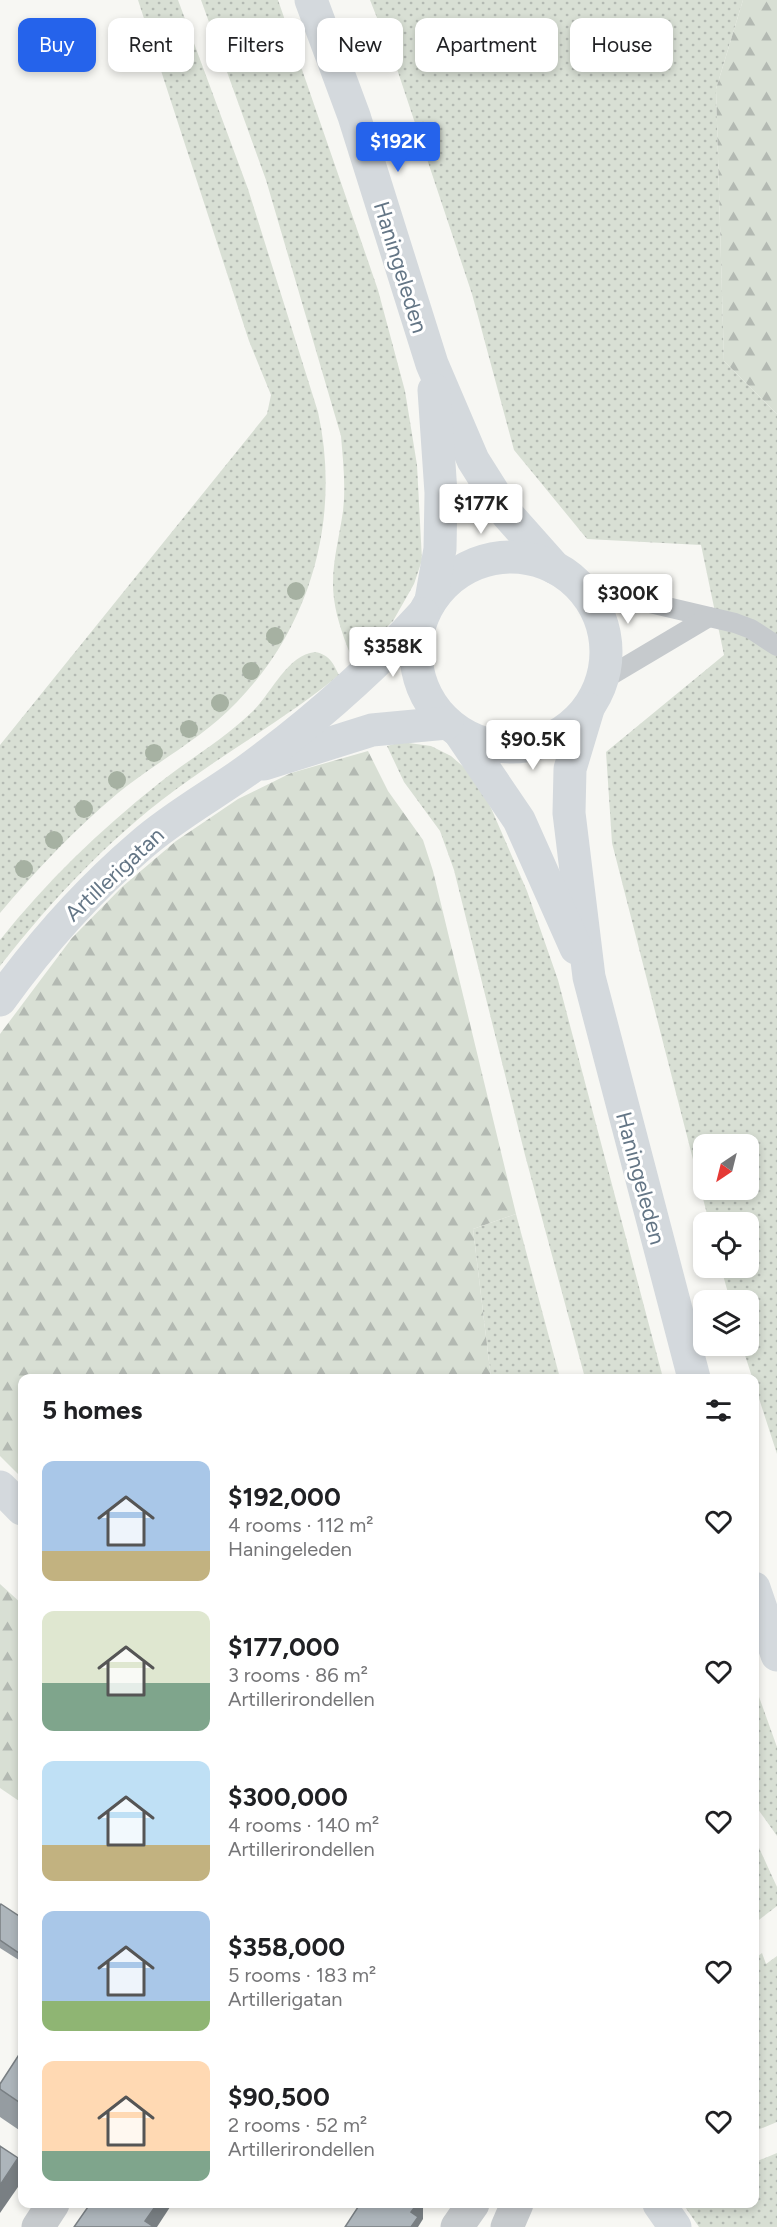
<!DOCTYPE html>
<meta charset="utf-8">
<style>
body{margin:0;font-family:Figtree,sans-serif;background:#f6f6f6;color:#202124;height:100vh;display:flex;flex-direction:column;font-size:22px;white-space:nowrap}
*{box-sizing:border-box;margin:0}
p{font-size:20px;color:#757577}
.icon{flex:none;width:33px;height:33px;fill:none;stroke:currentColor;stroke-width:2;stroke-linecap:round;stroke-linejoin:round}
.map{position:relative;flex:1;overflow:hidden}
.drawer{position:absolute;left:18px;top:1374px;width:741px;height:834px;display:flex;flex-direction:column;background:#fff;border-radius:12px;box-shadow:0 3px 9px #0003}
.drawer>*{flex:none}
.top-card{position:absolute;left:18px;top:18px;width:741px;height:54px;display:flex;gap:12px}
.needle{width:39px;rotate:215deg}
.tools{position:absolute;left:693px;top:1134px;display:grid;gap:12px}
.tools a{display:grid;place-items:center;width:66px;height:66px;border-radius:12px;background:#fff;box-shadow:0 3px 9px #0003;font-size:30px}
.price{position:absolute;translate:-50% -51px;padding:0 14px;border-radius:6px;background:#fff;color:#222;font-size:20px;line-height:39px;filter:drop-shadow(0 2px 3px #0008)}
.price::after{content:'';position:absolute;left:50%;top:36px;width:18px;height:14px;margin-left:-9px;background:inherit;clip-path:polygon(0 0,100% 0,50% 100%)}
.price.active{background:#2563eb;color:#fff}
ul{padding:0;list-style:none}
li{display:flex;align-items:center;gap:18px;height:150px;padding:0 24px}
li span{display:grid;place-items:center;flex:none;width:168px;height:120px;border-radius:12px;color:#555}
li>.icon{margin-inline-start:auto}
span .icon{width:72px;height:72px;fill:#fffc;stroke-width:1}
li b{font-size:26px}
h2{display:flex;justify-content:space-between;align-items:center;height:72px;padding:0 24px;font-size:26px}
.chip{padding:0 21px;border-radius:12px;background:#fff;box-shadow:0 3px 9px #0003;font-size:21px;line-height:54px}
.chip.active{background:#2563eb;color:#fff}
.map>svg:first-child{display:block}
.grass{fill:url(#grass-dots);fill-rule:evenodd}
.forest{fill:url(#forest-firs)}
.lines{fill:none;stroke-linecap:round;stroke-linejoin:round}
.lane{stroke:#c6cacd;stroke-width:20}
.street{stroke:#c6cacd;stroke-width:33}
.secondary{stroke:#d4d9dd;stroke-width:33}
.tree{fill:#a6b1a2}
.wall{fill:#959ca1}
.shaded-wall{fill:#797f83}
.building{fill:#adb5bb;stroke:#797f83;stroke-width:1.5}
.labels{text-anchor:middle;stroke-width:6;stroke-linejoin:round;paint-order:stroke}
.street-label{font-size:22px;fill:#647686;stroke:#fff}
</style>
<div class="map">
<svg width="777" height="2227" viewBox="0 0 777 2227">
<defs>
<pattern id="grass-dots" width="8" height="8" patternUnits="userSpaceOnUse" patternTransform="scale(1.5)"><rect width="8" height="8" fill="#d8dfd4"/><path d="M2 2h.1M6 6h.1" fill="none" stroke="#b3b9b2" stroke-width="1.8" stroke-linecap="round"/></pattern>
<pattern id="forest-firs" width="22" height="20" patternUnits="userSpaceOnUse" patternTransform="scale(1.5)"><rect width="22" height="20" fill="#d8dfd4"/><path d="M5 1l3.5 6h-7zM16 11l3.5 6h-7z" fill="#b3b9b2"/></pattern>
</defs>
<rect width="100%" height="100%" fill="#f7f7f3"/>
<!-- grass -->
<g class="grass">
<path d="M138,0H178L248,189L318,412C341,516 312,625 237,702C203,738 156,762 118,793C75,829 36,870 0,913V745L267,414L271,395L249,341Z"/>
<path d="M201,0H278L378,290L405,391L417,465L422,560L414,584L393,621L353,661C345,641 337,621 334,599C330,569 339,540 343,511C346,486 343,461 341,436L266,180Z"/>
<path d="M370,0H743L716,89L724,361L777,414V1454L742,1346H748V1300H730L721,1268H748V1222H709L612,843L606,752L724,655L701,545L587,539L514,450L472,294L396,66ZM704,1144H748V1190H704Z"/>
<path d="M315,652C330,655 333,663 339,675C292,714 239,744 189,780C116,831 55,896 0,966V940C46,882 100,830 158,784C189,759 223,740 252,712C272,693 287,655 315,652Z"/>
<path d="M401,742L431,746L451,756L474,776L491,808L527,891L558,980L663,1378H585L525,1155L454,870L440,831L404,782L387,746Z"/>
<path d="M516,1214L560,1378H491L473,1229Z"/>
<path d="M754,1683L777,1747V1836L755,1805Z"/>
<path d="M755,1839L777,1887V1906L755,1923Z"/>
<path d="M762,1953L766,1964L777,1956V2122L755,2131L754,1959Z"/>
<path d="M777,2153V2227H699L683,2204H754L755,2162Z"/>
</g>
<!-- forest -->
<g class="forest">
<path d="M743,0H777V414L724,361L716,89Z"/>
<path d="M368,751L388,791L423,840L433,871L516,1214L473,1229L491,1378H22V1478L0,1456V1034L72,938L122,887L176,841L238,799L291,773Z"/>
<path d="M0,1584L22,1604V1803L0,1788Z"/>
</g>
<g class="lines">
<!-- lane -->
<g class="lane">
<path d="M582,587L735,623L751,629L777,646"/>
<path d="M603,680L709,617"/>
</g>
<!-- street -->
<g class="street">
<path d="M38,2227L53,2204"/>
<path d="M457,2227L473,2204"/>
<path d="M507,2227L517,2204"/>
</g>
<!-- secondary -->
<g class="secondary">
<path d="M311,0L354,116L432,364L473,460L507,514L555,568"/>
<circle cx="511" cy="652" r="95"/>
<path d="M431,600L440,549L441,493L434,390"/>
<path d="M588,709L570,769L569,813L589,977L694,1378"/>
<path d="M460,733L519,820L576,948"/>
<path d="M264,764L372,730L447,723"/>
<path d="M0,1000C42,942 86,892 141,845C174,816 213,795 249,769C311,723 371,671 423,614"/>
<path d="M0,1487L22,1509"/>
<path d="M754,1588L777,1655"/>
<path d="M659,2204L675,2227"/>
</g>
</g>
<!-- trees -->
<g class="tree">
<circle cx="296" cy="591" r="9"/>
<circle cx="275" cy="636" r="9"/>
<circle cx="251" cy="671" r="9"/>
<circle cx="220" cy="703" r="9"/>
<circle cx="189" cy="729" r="9"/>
<circle cx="154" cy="753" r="9"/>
<circle cx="117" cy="780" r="9"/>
<circle cx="84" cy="809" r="9"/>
<circle cx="54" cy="840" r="9"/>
<circle cx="24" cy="869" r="9"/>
</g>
<!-- wall -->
<g class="wall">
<path d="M0,1906L22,1918V1962L0,1948Z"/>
<path d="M22,2050V2132L0,2117V2084Z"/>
</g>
<!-- shaded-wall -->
<g class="shaded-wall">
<path d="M18,2158V2187L0,2213V2185Z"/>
<path d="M157,2204H172L157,2227H145V2221Z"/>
<path d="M417,2204H423V2219L418,2227H411V2212Z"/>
</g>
<!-- building -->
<g class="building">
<path d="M1,1904L22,1918V1955L0,1940V1906Z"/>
<path d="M22,2050V2104L0,2089V2084Z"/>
<path d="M0,2146L18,2158L0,2185Z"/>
<path d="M90,2204H157L145,2221L154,2227H74Z"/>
<path d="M360,2204H417L411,2212L418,2217L411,2227H345Z"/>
</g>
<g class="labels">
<!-- street labels -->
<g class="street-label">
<text transform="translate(401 267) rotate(73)" y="8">Haningeleden</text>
<text transform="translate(114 874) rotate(-43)" y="8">Artillerigatan</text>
<text transform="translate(641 1178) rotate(75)" y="8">Haningeleden</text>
</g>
</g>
</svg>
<div class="tools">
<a><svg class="needle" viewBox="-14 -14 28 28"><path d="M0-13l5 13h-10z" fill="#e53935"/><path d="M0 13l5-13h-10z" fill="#757577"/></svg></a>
<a><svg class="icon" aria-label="locate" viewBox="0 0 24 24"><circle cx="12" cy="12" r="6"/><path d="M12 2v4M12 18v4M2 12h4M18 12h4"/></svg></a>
<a><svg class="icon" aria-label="layers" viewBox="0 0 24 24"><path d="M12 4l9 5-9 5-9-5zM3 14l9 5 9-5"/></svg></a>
</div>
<b class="price active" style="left:398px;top:173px">$192K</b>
<b class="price" style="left:481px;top:535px">$177K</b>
<b class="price" style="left:628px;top:625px">$300K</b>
<b class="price" style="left:393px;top:678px">$358K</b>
<b class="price" style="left:533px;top:771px">$90.5K</b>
<div class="top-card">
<a class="chip active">Buy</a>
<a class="chip">Rent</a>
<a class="chip">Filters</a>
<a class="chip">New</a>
<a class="chip">Apartment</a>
<a class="chip">House</a>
</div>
<section class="drawer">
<h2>5 homes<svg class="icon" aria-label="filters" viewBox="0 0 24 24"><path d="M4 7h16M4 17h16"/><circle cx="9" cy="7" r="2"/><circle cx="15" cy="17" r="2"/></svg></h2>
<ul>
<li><span style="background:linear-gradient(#a9c7e8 75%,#c2b280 0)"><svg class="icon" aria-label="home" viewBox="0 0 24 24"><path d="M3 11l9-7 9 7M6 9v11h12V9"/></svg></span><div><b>$192,000</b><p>4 rooms · 112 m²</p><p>Haningeleden</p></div><svg class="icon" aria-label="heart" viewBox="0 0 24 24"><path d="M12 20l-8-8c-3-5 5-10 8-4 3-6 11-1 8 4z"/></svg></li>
<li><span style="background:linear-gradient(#dfe7d0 60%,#7fa58c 0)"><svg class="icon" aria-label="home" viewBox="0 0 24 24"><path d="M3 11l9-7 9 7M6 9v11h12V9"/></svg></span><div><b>$177,000</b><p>3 rooms · 86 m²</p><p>Artillerirondellen</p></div><svg class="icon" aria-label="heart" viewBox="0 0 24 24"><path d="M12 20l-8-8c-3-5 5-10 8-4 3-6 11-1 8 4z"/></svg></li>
<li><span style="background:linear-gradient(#bfe0f5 70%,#c2b280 0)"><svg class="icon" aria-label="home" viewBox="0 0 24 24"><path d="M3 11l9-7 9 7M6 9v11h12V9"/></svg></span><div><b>$300,000</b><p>4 rooms · 140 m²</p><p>Artillerirondellen</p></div><svg class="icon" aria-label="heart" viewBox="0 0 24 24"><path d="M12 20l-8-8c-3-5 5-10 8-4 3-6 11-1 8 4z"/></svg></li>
<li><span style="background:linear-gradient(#a9c7e8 75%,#8fb573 0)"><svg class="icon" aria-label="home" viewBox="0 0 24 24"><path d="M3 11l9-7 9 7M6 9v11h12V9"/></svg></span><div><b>$358,000</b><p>5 rooms · 183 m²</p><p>Artillerigatan</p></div><svg class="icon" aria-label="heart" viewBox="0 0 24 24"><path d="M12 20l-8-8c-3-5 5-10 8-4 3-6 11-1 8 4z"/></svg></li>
<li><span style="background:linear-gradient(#ffd9b3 75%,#7fa58c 0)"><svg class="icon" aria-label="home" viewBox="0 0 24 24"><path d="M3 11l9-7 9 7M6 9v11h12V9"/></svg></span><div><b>$90,500</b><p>2 rooms · 52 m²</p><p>Artillerirondellen</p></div><svg class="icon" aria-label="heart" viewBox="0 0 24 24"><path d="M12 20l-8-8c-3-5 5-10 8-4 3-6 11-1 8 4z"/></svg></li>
</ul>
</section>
</div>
